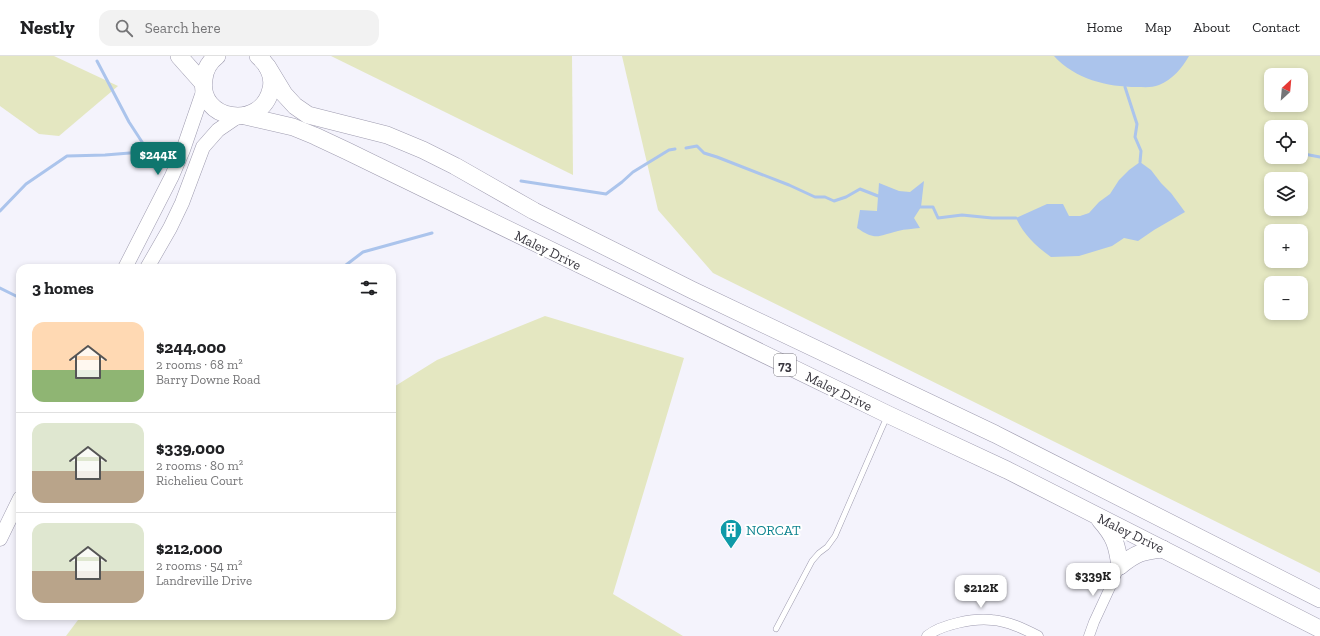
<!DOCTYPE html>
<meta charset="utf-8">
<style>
body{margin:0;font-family:"Zilla Slab",serif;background:#f2f2f2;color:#202124;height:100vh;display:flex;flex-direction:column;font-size:15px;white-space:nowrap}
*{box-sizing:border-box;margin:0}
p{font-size:13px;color:#757577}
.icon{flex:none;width:22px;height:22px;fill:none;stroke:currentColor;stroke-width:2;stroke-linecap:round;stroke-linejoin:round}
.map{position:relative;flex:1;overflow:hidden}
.drawer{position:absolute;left:16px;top:208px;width:380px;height:356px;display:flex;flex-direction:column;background:#fff;border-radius:12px;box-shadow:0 2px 6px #0003}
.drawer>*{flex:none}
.needle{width:26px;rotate:26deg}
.fabs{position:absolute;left:1264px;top:12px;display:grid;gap:8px}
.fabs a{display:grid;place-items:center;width:44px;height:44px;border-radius:8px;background:#fff;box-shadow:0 2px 6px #0003;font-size:20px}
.price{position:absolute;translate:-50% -34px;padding:0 9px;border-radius:8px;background:#fff;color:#222;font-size:13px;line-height:26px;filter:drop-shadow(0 1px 2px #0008)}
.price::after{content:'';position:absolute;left:50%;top:24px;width:12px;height:9px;margin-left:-6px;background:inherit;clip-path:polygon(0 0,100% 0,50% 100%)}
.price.on{background:#0f766e;color:#fff}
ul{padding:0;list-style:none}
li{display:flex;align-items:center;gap:12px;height:100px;padding:0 16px}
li+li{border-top:1px solid #e0e0e0}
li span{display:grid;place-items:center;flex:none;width:112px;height:80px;border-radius:12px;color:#555}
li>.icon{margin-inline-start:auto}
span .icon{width:48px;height:48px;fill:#fffc;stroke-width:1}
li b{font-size:17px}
h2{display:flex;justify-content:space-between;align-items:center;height:48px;padding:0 16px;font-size:17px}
header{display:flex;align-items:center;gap:24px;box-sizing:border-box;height:56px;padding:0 20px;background:#fff;border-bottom:1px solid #e0e0e0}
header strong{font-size:19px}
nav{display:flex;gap:22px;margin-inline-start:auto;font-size:14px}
.search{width:280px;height:36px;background:#f2f2f2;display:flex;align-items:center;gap:10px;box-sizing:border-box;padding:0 14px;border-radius:12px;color:#757577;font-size:15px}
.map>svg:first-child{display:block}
.green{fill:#e4e7c1;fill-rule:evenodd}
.water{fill:#abc4ec}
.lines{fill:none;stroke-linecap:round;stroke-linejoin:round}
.stream{stroke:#abc4ec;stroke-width:3}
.service-casing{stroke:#9e9baf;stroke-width:6}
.minor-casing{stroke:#9e9baf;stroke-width:11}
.secondary-casing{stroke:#9e9baf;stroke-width:15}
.trunk-casing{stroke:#9e9baf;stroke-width:18}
.service{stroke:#fff;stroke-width:5}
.minor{stroke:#fff;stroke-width:10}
.secondary{stroke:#fff;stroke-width:14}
.trunk{stroke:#fff;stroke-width:17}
.labels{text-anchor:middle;stroke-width:4;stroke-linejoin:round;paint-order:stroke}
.shield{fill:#fff;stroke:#747379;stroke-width:1}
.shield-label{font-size:13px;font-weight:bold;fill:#39373f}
.street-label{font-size:14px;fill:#39373f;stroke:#fff}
.culture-label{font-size:14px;fill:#0d838f;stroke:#fff;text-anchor:start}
</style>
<header>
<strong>Nestly</strong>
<div class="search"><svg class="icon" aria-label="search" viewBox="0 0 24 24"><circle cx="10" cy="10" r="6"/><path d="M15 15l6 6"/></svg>Search here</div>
<nav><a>Home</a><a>Map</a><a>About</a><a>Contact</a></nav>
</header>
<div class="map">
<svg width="1320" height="580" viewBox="0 0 1320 580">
<rect width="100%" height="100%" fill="#f4f3fc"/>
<!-- green -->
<g class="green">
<path d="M0,0H54L118,30L59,80L39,78L0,50Z"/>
<path d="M331,0H572L573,119Z"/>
<path d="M622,0H1320V517L713,217L658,154ZM1271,19H1301V49H1271ZM1271,71H1301V101H1271ZM1271,123H1301V153H1271ZM1271,175H1301V205H1271ZM1271,227H1301V257H1271Z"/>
<path d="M545,260L684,302L613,538L683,580H66L81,560H392V332L437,304Z"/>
</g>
<!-- water -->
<g class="water">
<path d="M1054,0H1189C1182,12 1172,24 1159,29C1152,32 1144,31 1137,31C1107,31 1075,23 1054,0Z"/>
<path d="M1140,106L1151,114L1161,127L1171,137L1185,156L1154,174L1138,185L1124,182L1112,190L1079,200L1051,201C1036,190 1024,179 1016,162L1047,148H1063L1069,160H1080L1089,157L1099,146L1110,138L1119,124L1129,114Z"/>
<path d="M924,125L921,151L914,162L920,172C913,173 905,173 898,175C878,180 876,185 857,172L860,154L877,155L879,127L899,135L910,136Z"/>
</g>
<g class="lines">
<!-- stream -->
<g class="stream">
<path d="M1125,31L1137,68L1135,81L1141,95L1140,106"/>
<path d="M686,92L697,90L704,97L717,101L789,129L815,141H825L834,145L846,141L860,133L878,140"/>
<path d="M1304,98L1320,101"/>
<path d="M521,125L606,138L622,126L633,116L669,94L675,93"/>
<path d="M921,151H933L938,162L962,159L992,162H1016"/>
<path d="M0,155L26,128L67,100L105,99L142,96L144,89L129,66L97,5"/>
<path d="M342,212L363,196L432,177"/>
<path d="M0,232L20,242"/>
</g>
<!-- service casing -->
<g class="service-casing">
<path id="service" d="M776,573L812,505L819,497L827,491L835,480L882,372L887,361"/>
</g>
<!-- minor casing -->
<g class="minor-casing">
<g id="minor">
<path d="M927,580C942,568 974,562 992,564C1008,565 1024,573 1038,580"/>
<path d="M1089,580L1094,566L1120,510"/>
</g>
</g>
<!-- secondary casing -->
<g class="secondary-casing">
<g id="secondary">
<path d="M125,212L172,120L183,94L204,33"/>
<path d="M147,212L170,172L182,147L203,91L218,74L237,61"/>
<path d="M0,483L20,442"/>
</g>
</g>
<!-- trunk casing -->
<g class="trunk-casing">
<g id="trunk">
<path d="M179,0L203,27"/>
<path d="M217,0C209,6 205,13 204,23C197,64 261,76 271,33C274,20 267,8 258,0"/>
<path d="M267,10L284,38L295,50L308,59L387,79L423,94L455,110L534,155L692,234L995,378L1320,543"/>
<path d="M245,60L293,71L315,80L347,95L889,359L1007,414L1320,573"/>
<path d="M1100,464C1115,481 1117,489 1120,510"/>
<path d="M1120,510C1136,497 1142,495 1163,493"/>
</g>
</g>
<!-- service -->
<use href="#service" class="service"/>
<!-- minor -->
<use href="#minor" class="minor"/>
<!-- secondary -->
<use href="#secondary" class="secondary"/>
<!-- trunk -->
<use href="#trunk" class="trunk"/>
</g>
<!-- icons -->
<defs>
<g id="building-pin" transform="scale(1.15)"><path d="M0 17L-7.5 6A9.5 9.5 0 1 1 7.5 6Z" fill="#0f9aa8" stroke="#fff"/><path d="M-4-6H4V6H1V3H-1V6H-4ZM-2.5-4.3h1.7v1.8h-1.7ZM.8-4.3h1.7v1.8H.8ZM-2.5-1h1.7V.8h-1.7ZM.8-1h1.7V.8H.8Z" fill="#fff"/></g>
</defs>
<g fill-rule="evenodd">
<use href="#building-pin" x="731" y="474"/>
</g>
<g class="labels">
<!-- shield labels -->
<rect class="shield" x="774" y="298" width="22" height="22" rx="3"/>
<g class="shield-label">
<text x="785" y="314">73</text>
</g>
<!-- street labels -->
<g class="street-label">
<text transform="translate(548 194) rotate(26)" y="5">Maley Drive</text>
<text transform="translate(839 335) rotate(26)" y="5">Maley Drive</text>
<text transform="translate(1131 477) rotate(26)" y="5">Maley Drive</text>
</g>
<!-- culture labels -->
<g class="culture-label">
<text x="746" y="479">NORCAT</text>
</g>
</g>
</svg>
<div class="fabs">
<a><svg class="needle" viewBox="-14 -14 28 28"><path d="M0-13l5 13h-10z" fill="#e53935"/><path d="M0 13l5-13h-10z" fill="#757577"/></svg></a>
<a><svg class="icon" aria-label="locate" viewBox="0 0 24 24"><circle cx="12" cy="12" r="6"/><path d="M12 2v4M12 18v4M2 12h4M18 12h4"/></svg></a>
<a><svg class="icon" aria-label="layers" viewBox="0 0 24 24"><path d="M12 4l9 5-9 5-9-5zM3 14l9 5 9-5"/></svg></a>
<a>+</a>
<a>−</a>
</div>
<b class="price on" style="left:158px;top:120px">$244K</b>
<b class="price" style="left:1093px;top:541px">$339K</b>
<b class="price" style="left:981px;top:553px">$212K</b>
<section class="drawer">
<h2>3 homes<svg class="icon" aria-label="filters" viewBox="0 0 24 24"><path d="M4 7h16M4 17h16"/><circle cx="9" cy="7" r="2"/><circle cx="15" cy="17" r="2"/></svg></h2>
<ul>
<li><span style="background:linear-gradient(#ffd9b3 60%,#8fb573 0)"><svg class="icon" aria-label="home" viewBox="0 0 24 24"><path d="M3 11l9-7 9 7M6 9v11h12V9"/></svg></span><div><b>$244,000</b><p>2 rooms · 68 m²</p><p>Barry Downe Road</p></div></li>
<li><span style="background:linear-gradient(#dfe7d0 60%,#b9a48a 0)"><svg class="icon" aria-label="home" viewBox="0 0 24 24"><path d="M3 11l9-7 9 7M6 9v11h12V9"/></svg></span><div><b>$339,000</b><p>2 rooms · 80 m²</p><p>Richelieu Court</p></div></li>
<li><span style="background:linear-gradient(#dfe7d0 60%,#b9a48a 0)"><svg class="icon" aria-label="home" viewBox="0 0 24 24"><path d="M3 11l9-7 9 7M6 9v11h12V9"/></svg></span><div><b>$212,000</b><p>2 rooms · 54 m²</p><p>Landreville Drive</p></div></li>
</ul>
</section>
</div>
